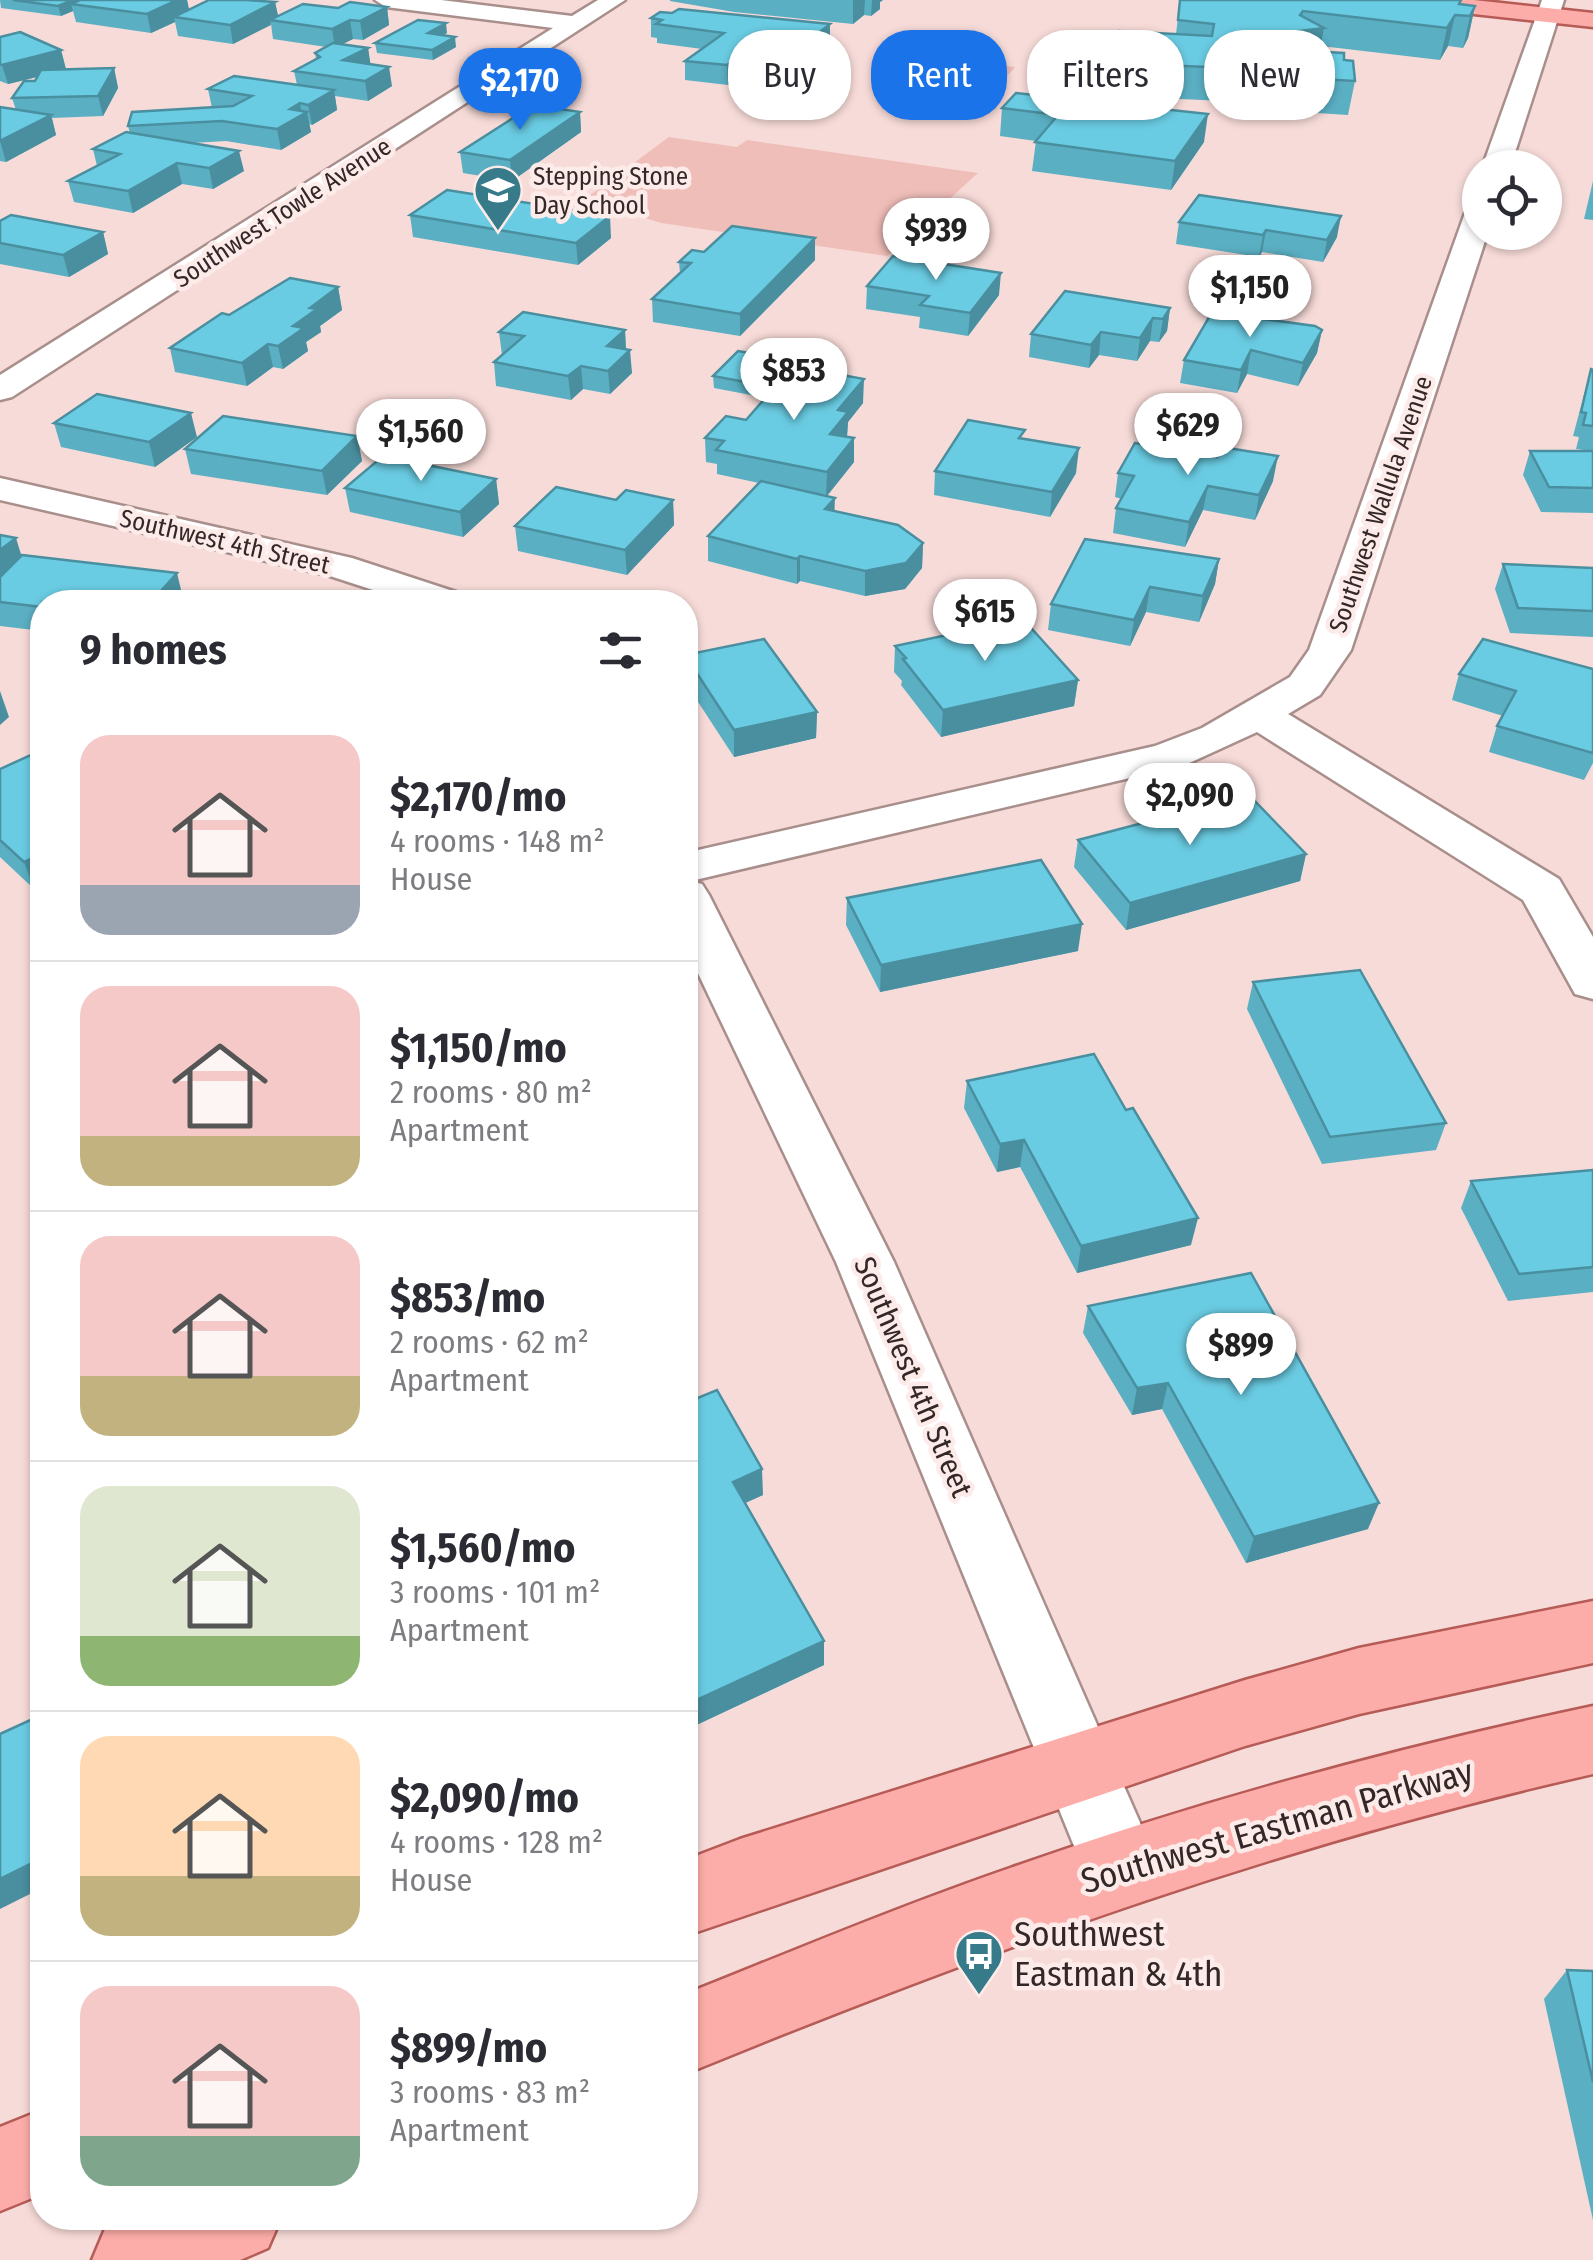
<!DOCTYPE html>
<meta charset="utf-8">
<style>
body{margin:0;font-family:"Fira Sans Condensed",sans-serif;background:#f7f7f7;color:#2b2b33;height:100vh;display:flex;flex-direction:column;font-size:38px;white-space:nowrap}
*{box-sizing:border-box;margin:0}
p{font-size:32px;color:#7c7c81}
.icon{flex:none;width:55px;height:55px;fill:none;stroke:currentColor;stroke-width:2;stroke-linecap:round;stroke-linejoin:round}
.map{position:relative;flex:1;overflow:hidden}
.panel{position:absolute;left:30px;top:590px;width:668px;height:1640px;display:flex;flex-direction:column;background:#fff;border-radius:40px;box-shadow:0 2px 8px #0004}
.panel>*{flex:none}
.hud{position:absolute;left:728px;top:30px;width:715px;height:90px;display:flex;gap:20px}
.fabs{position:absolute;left:1462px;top:150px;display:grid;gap:20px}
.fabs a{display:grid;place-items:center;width:100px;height:100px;border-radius:50%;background:#fff;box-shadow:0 2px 8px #0004;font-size:50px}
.price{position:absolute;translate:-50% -85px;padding:0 22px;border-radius:35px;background:#fff;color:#222;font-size:32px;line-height:65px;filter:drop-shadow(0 2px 5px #0008)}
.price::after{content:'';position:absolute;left:50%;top:60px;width:30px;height:22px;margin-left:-15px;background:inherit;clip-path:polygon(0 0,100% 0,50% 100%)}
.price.selected{background:#1a73e8;color:#fff}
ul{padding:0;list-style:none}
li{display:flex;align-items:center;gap:30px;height:250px;padding:0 50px}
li+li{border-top:2px solid #e1e1e2}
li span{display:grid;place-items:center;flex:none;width:280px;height:200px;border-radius:30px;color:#555}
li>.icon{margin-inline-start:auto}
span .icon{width:120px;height:120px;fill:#fffc;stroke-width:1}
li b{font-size:42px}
h2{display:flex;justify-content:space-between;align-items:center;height:120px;padding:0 50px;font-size:42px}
.pill{padding:0 35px;border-radius:40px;background:#fff;box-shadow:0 2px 8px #0004;font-size:35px;line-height:90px}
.pill.selected{background:#1a73e8;color:#fff}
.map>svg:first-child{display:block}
.green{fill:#f0beb9}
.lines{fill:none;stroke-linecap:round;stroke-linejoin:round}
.minor-casing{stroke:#a98f8c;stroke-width:5}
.major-casing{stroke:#b65b56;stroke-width:5}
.minor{fill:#fff;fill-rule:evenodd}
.major{fill:#fdada9;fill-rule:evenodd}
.wall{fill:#5bafc3}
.shaded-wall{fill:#4a8f9f}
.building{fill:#6acce3;stroke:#4a8f9f;stroke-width:2.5}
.labels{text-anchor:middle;stroke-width:9;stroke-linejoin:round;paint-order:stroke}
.far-poi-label{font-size:25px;fill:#332827;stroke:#fdebe9;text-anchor:start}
.far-street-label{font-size:25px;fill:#332827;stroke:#fdebe9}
.street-label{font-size:30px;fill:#332827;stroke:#fdebe9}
.near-street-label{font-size:35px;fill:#332827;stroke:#fdebe9}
.near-poi-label{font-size:35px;fill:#332827;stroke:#fdebe9;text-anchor:start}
</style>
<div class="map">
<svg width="1593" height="2260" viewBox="0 0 1593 2260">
<rect width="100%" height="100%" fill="#f7dbd8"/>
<!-- green -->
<g class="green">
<path d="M962,61L1015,67L1000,84L947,77Z"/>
<path d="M669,137L737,147L747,140L978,173L887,256L661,223L585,199Z"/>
</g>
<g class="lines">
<!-- minor casing -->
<g class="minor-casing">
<g id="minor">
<path d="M375,0H441L572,16L598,0H625L12,397L0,400V375L553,28L386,7Z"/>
<path d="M1542,0H1564L1510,168H1482Z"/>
<path d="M1480,204V232H1488L1351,650L1320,695L1288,714L1559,879L1593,937V999L1575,994L1523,900L1257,732L1185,765L691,881L702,884L709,895L894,1262L1148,1841L1159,1868L1148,1895L1121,1906L1094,1895L836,1262L685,946V853L1155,746L1202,728L1290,677L1309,650L1465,213L1470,207Z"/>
<path d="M0,478L352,558L462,594L468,602H410L327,575L0,500Z"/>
</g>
</g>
<!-- major casing -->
<g class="major-casing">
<g id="major">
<path d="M1399,0H1474L1593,13V27L1410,7Z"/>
<path d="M1593,1601V1663L1359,1714L1245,1746L685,1936V1860L740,1839L1245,1680L1359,1648Z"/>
<path d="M1593,1706V1774C1276,1846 985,1951 685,2074V1994C793,1951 900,1906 1010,1868C1200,1801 1395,1748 1593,1706Z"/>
<path d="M42,2110V2194L0,2211V2127Z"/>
<path d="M134,2218H281L268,2248L240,2260H92L105,2229Z"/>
</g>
</g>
<!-- minor -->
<use href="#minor" class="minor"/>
<!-- major -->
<use href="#major" class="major"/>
</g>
<!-- wall -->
<g class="wall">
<path d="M0,0H187L189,10L275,2L278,16L338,8L387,7L389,25L363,40L353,39L342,44L368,48L370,64L392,86L368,101L335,96L337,110L312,125L309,124L311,132L281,150L226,141L192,143L244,171L213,189L182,184L133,213L74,202L68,181L97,166L93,149L130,133L128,126L212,108L208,89L297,85L294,71L316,59L315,53L326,47L273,39L271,24L233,44L178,36L175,22L151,33L76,22L73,11L61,16L1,8Z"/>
<path d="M670,0H883L880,2V9L871,16L864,15L853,24L734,12L670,1Z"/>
<path d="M1180,0L1460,5L1475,6L1468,38L1463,48L1448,46L1440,60L1321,46L1327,52L1344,60L1355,81L1348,115L1226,107V101L1110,96L1111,90L1095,89L1098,56L1118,37L1176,34Z"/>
<path d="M651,18L830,24V43L788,76L746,70L728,85L685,80V61L702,49L657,43V38L651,37Z"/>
<path d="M447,33L443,35L456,47L433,60L377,53L375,43Z"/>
<path d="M0,37L61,50L66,69L114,68L118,88L103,116L52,118L56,135L6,162L0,161V107L16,110L12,98L35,81L37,77L8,84L0,81Z"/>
<path d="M1016,93L1204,142L1171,190L1032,171L1036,141L1000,136L1002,108Z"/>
<path d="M580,112L581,132L512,181L463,173L460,152L520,119Z"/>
<path d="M1593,181V220L1584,219Z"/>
<path d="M410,215L611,238L578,265L413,237Z"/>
<path d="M0,221L103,232L108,254L69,277L0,264Z"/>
<path d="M1179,222L1337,237L1323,262L1262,252L1259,257L1176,244Z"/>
<path d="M815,238V260L740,336L653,322L652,299L680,273L679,262L704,252Z"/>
<path d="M867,286L999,295L968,336L919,328L920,317L866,309Z"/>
<path d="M338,287L342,310L320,326L321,332L306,342L308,351L283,369L273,367L247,386L175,372L170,348L229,315Z"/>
<path d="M1170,308L1167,331L1159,342L1150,341L1137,361L1099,355L1089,368L1029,357L1031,334Z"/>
<path d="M625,330L626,349L632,373L610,394L583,389L571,400L496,386L494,362L502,355L499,332Z"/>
<path d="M1322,330L1317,353L1298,386L1247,374L1237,393L1180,383L1184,360Z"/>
<path d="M1591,369L1593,370V513L1541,512L1523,475L1530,451H1592L1576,449L1579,437L1573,436Z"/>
<path d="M802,370L863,403L848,422L847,437L854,438V462L827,496L835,511L923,543L922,568L905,589L865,596L800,581L797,584L708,561V536L759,483L717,474V464L706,462L705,438L746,420L766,398L714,388L713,376Z"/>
<path d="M54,423L197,437L155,467L61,447Z"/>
<path d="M357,436L362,461L327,495L191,474L185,449Z"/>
<path d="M1024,439L1076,473L1050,517L934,495L935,471Z"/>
<path d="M1118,473L1273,481L1255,520L1203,510L1185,547L1113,533L1116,508L1122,499L1115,497Z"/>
<path d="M496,479L499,504L463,537L350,512L345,488Z"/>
<path d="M616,500H673L674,525L627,575L518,551L515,526Z"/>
<path d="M0,535L21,555L183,598L42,602V631L0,626Z"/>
<path d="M1219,559L1215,584L1199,622L1146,612L1130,646L1048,630L1051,604Z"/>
<path d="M1503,564L1593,568V637L1510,633L1495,589Z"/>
<path d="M895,646L1078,680L1074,706L941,737L901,685L902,681L894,672Z"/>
<path d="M685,655L817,712L816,738L734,757L685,682Z"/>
<path d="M1593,669V763L1584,780L1489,752L1497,726L1503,716L1452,700L1459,674Z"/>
<path d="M0,769L34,889L0,857Z"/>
<path d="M1078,840L1306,854L1300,881L1126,930L1074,867Z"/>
<path d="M847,898L1078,951L880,992L846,925Z"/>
<path d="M1253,982L1446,1123L1436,1150L1322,1164L1247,1009Z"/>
<path d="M967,1081L1191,1245L1077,1273L1020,1167L997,1172L964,1108Z"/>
<path d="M1593,1170V1292L1508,1301L1461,1208L1471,1181Z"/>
<path d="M1088,1306L1368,1529L1246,1563L1162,1409L1132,1415L1083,1333Z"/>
<path d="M685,1403L763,1495L745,1503L824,1665L690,1728L685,1718Z"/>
<path d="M1567,1970L1593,1971V2220L1544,1999Z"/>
</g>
<!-- shaded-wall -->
<g class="shaded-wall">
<path d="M73,0H89L71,4L73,11L61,16L58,6Z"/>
<path d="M177,0H187L190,14L174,17L175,22L151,33L147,14Z"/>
<path d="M853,0H865L864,15L853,24Z"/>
<path d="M872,0H883L880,2V9L871,16Z"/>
<path d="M275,2L279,20H270L271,25L233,44L230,25Z"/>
<path d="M1475,6L1468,38L1463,48L1470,16Z"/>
<path d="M387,7L389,25L363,40L360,21Z"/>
<path d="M1303,11L1300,31L1324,28L1318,60L1270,66L1275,34Z"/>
<path d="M1455,15L1448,46L1440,60L1447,28Z"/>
<path d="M350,20L353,39L335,48L332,29Z"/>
<path d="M446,23L447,33L429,43L428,33Z"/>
<path d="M830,24V43L788,76V57Z"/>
<path d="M455,37L456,47L433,60L432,50Z"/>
<path d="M368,48L371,67L346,80L343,60Z"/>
<path d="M61,50L66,70L8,84L2,65Z"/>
<path d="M746,51V70L728,85L727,65Z"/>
<path d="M389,67L392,86L368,101L365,81Z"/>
<path d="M114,68L118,88L103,116L98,96Z"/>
<path d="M334,90L337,110L312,125L308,105Z"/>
<path d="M300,103L302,114L307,112L311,132L281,150L277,129L290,109Z"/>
<path d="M580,112L581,132L512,181L510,160Z"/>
<path d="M1208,114L1204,142L1171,190L1175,161Z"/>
<path d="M51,115L56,135L6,162L0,141Z"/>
<path d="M239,151L244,171L213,189L209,168Z"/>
<path d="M177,163L182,184L133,213L128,191Z"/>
<path d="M610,216L611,238L578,265L576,243Z"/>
<path d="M1341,216L1337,237L1323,262L1327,240Z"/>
<path d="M1266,230L1262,252L1259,257L1263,235Z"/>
<path d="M103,232L108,254L69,277L63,255Z"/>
<path d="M815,238V260L740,336V314Z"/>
<path d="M1001,273L999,295L968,336L970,313Z"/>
<path d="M338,287L342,310L320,326L321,332L306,342L308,351L283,369L278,346L293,326L310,308Z"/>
<path d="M1170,308L1167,331L1159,342L1163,319Z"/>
<path d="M1153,318L1150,341L1137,361L1140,338Z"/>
<path d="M625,330L626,353L607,346Z"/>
<path d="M1322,330L1317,353L1298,386L1303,363Z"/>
<path d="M1101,332L1099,355L1089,368L1091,345Z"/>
<path d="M268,344L273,367L247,386L242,363Z"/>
<path d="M630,350L632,373L610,394L608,371Z"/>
<path d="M1251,350L1247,374L1237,393L1241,370Z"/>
<path d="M802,362V375L778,400V388Z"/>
<path d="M581,366L583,389L571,400L568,376Z"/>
<path d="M864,379L863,403L848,422L847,436L830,434L838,410Z"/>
<path d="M191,413L197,437L155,467L149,442Z"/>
<path d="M357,436L362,461L327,495L322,471Z"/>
<path d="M854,438V462L826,497L827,472Z"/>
<path d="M1079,448L1076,473L1050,517L1052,492Z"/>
<path d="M1278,456L1273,481L1255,520L1259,495Z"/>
<path d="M496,479L499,504L463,537L460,512Z"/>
<path d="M1208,486L1203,510L1185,547L1189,522Z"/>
<path d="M835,498L834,522L825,509Z"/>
<path d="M673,500L674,525L627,575L625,550Z"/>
<path d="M16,538L24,564L0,581V550Z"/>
<path d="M923,543L922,568L905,589L865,596V571Z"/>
<path d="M800,556V581L797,584V559Z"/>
<path d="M1219,559L1215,584L1199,622L1203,596Z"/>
<path d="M177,573L183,598L180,602H151Z"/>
<path d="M1150,587L1146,612L1130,646L1134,620Z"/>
<path d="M1078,680L1074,706L941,737L943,710Z"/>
<path d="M0,691L9,717L0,725Z"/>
<path d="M817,712L816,738L734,757V730Z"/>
<path d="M42,853V885L34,889L24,862Z"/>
<path d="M1306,854L1300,881L1126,930L1130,903Z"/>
<path d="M1082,924L1078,951L880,992L881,965Z"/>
<path d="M1024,1140L1020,1167L997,1172L1000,1144Z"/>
<path d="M1198,1218L1191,1245L1077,1273L1081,1246Z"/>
<path d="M1168,1383L1162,1409L1132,1415L1137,1388Z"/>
<path d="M762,1469L763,1495L734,1508L733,1482Z"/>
<path d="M1379,1503L1368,1529L1246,1563L1254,1537Z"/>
<path d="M824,1641V1665L690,1728L688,1704Z"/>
<path d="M42,1858V1888L0,1909V1879Z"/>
</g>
<!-- building -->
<g class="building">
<path d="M13,0H73L58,6Z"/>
<path d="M80,0H177L147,14L71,4Z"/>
<path d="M209,0H247L275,2L230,25L174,17Z"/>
<path d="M1180,0H1461L1459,4L1475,6L1470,16L1455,15L1447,28L1303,11L1300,15L1324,28L1275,34L1255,32V42L1327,47V52L1344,53V60L1353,61L1355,81L1231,74V68L1114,63L1115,57L1098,56L1103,36L1118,37L1119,31L1212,36L1214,24L1178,20Z"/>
<path d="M350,2L387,7L360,21L350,20L332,29L270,20L303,4L338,8Z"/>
<path d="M679,9L830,24L788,57L746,51L727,65L685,61L724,33L656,24L662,20L651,18L660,12L672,13Z"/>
<path d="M418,20L446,23L428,33L455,37L432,50L375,43Z"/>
<path d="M20,32L61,50L2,65L0,64V37Z"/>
<path d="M333,43L368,48L343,60L389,67L365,81L294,71L320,57L315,53Z"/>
<path d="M114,68L98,96L12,98L24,81H35L41,70Z"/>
<path d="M234,76L334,90L308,105L300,103L290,109L307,112L277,129L222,121L128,126L132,112L233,106L252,96L208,89Z"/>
<path d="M1016,93L1208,114L1175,161L1035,142L1058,115L1002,108Z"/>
<path d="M540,106L580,112L510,160L460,152L513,118L520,119Z"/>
<path d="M0,107L51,115L0,141Z"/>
<path d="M126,132L239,151L209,168L177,163L128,191L68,181L120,154L93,149Z"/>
<path d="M447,190L610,216L576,243L410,215Z"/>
<path d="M1199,195L1341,216L1327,240L1266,230L1263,235L1179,222Z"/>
<path d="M11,215L103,232L63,255L0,243V221Z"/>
<path d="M732,226L815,238L740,314L652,299L691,263L679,262L692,250L704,252Z"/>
<path d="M893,256L1001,273L970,313L920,305L929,296L867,286Z"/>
<path d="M290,278L338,287L310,308L317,309L293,326L304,328L278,346L268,344L242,363L170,348L222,313L229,315Z"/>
<path d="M1065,291L1170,308L1163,319L1153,318L1140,338L1101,332L1091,345L1031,334Z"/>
<path d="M523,312L625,330L607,346L630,350L608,371L581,366L568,376L494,362L524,336L499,332Z"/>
<path d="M1212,312L1315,326L1322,330L1303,363L1251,350L1241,370L1184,360Z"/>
<path d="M738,351L802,362L778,388L713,376Z"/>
<path d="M804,368L864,379L838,410L848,412L830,434L854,438L827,472L716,450L724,441L705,438L726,416L746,420L774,388L785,390Z"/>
<path d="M1591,369L1593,370V426L1583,425L1586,413L1581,412Z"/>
<path d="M97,394L191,413L149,442L54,423Z"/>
<path d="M223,416L357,436L322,471L185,449Z"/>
<path d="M968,420L1025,430L1019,438L1079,448L1052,492L935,471Z"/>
<path d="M1135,443L1217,457L1221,447L1278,456L1259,495L1208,486L1189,522L1116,508L1134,476L1118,473Z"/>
<path d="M1530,451H1593V488L1549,487Z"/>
<path d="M383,456L496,479L460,512L345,488Z"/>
<path d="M761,481L835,498L825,509L898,525L923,543L906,563L865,571L800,556L797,559L708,536Z"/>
<path d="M556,487L616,500L626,490L673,500L625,550L515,526Z"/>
<path d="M0,535L16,538L0,550Z"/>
<path d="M1085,539L1219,559L1203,596L1150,587L1134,620L1051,604Z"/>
<path d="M22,555L177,573L151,602H42V607L0,602V577Z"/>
<path d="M1503,564L1593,568V611L1518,608Z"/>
<path d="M1023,619L1078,680L943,710L903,659L906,658L895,646Z"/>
<path d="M764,639L817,712L734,730L685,655Z"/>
<path d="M1483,639L1593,669V753L1497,726L1516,691L1459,674Z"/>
<path d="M42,750V853L24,862L0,840V769Z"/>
<path d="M1249,795L1306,854L1130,903L1078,840Z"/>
<path d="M1041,860L1082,924L881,965L847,898Z"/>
<path d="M1360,970L1446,1123L1330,1137L1253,982Z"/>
<path d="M1094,1054L1126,1110L1133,1108L1198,1218L1081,1246L1024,1140L1000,1144L967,1081Z"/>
<path d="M1593,1170V1267L1519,1274L1471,1181Z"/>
<path d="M1251,1273L1379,1503L1254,1537L1168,1383L1137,1388L1088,1306Z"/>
<path d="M717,1390L762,1469L733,1482L824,1641L688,1704L685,1698V1403Z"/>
<path d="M39,1716L42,1730V1858L0,1879V1734Z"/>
<path d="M1567,1970L1593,1971V2082Z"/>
</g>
<!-- icons -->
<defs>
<g id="school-pin" transform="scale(2.5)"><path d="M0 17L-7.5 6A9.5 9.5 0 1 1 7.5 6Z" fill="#377b8b" stroke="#fdebe9"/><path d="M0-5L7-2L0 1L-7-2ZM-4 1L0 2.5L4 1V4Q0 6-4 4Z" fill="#fff"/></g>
<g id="bus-pin" transform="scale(2.5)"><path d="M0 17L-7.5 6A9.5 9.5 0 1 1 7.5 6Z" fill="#377b8b" stroke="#fdebe9"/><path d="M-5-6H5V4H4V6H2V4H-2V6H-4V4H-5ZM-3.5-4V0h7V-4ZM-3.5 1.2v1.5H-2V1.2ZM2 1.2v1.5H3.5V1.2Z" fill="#fff"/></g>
</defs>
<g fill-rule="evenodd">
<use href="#school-pin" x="498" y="190"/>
<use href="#bus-pin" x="979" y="1954"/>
</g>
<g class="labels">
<!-- far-poi labels -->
<g class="far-poi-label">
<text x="533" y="185">Stepping Stone<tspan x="533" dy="29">Day School</tspan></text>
</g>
<!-- far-street labels -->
<g class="far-street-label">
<text transform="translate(282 212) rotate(-33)" y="9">Southwest Towle Avenue</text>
<text transform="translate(1380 504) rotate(-71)" y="9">Southwest Wallula Avenue</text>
<text transform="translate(225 541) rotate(13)" y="9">Southwest 4th Street</text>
</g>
<!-- street labels -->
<g class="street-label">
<text transform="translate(913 1377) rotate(67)" y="10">Southwest 4th Street</text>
</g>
<!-- near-street labels -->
<g class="near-street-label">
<text transform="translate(1277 1826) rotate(-16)" y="12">Southwest Eastman Parkway</text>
</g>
<!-- near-poi labels -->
<g class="near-poi-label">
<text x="1014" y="1946">Southwest<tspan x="1014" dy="40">Eastman &amp; 4th</tspan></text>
</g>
</g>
</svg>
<div class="fabs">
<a><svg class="icon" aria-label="locate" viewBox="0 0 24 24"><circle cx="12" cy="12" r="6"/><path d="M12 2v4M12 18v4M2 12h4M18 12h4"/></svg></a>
</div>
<b class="price selected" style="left:520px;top:133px">$2,170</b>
<b class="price" style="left:936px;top:283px">$939</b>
<b class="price" style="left:1250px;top:340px">$1,150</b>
<b class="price" style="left:794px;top:423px">$853</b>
<b class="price" style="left:1188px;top:478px">$629</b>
<b class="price" style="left:421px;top:484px">$1,560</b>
<b class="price" style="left:985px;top:664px">$615</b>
<b class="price" style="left:1190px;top:848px">$2,090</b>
<b class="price" style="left:1241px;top:1398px">$899</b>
<div class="hud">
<a class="pill">Buy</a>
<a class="pill selected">Rent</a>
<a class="pill">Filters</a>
<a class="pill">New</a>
</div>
<section class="panel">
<h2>9 homes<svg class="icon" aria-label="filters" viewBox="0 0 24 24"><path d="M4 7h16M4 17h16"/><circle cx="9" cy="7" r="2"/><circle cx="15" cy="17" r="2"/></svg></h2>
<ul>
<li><span style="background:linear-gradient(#f6c9c9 75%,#9aa5b1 0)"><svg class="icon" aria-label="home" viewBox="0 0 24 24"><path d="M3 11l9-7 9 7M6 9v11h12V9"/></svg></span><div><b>$2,170/mo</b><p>4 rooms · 148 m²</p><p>House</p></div></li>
<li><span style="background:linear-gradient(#f6c9c9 75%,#c2b280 0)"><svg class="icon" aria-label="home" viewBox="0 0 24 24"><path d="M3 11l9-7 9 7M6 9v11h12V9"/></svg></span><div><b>$1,150/mo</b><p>2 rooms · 80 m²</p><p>Apartment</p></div></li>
<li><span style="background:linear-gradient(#f6c9c9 70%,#c2b280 0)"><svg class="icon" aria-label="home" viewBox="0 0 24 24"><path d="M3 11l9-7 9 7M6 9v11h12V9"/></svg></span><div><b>$853/mo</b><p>2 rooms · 62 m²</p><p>Apartment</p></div></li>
<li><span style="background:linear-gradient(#dfe7d0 75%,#8fb573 0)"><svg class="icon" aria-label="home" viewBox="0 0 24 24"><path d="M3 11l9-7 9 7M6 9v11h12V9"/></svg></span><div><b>$1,560/mo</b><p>3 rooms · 101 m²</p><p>Apartment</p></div></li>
<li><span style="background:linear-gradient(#ffd9b3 70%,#c2b280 0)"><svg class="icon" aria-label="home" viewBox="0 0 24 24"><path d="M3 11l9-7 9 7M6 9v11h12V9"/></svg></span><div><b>$2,090/mo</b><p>4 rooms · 128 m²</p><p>House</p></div></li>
<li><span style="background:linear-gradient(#f6c9c9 75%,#7fa58c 0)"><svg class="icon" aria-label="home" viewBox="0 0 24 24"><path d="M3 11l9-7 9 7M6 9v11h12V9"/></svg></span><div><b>$899/mo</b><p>3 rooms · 83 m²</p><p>Apartment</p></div></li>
</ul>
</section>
</div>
